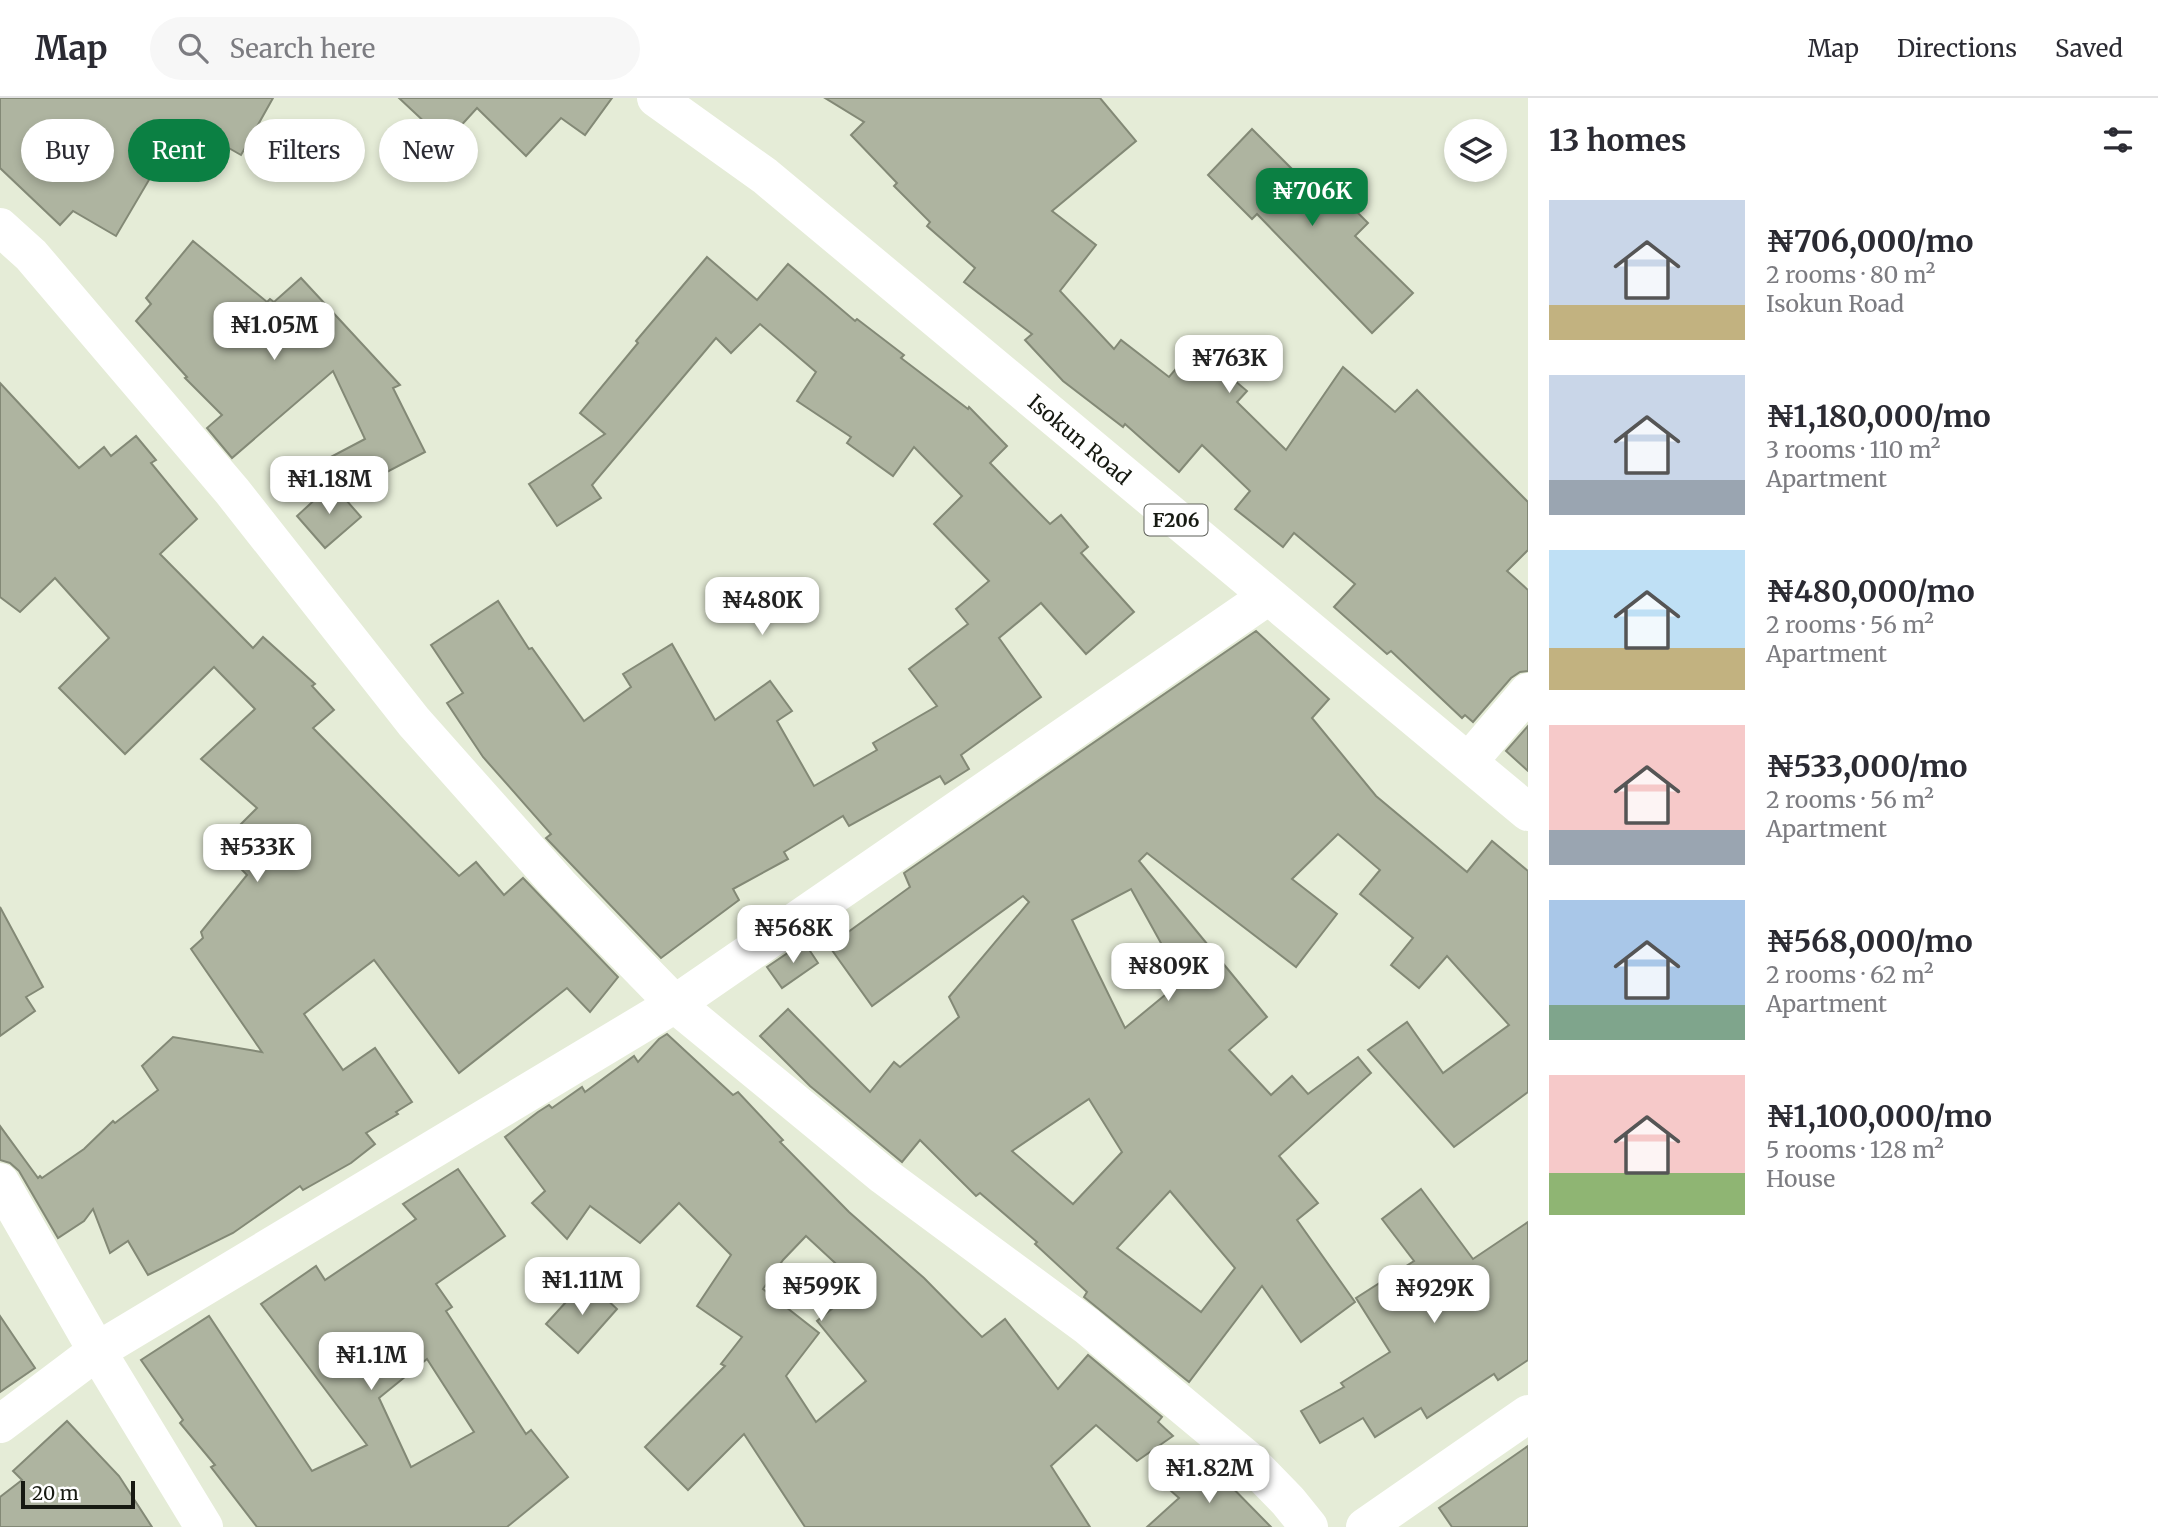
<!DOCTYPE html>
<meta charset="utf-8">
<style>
body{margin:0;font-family:Merriweather,serif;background:#f7f7f7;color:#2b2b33;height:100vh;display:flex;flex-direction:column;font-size:26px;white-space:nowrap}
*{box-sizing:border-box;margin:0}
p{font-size:23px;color:#7c7c81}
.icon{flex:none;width:38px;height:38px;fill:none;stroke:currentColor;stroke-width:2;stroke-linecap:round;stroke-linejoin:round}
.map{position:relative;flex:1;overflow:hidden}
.drawer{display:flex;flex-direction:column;background:#fff;width:630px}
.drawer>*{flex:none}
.banner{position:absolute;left:21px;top:21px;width:665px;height:63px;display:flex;gap:14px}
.tools{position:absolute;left:1444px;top:21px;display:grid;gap:14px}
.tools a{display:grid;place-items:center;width:63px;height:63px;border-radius:50%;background:#fff;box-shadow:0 4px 10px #0003;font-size:35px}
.scale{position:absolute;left:21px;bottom:18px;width:114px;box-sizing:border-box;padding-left:7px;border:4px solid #171a12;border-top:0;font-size:19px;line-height:24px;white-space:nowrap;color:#171a12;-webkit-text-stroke:5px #fff;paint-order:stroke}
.price{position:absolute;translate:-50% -60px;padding:0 16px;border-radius:14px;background:#fff;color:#222;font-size:23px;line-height:46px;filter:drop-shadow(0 2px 4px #0008)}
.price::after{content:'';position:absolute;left:50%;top:42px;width:21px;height:16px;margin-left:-10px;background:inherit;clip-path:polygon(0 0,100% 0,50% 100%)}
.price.selected{background:#0b8043;color:#fff}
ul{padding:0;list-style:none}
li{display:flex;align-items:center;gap:21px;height:175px;padding:0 21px}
li span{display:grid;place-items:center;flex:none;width:196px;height:140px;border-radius:0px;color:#555}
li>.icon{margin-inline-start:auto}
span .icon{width:84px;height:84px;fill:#fffc;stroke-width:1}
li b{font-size:30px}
h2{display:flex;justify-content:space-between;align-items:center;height:84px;padding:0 21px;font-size:30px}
.pill{padding:0 24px;border-radius:32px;background:#fff;box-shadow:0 4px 10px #0003;font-size:24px;line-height:63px}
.pill.selected{background:#0b8043;color:#fff}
header{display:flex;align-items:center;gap:42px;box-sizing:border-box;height:98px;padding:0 35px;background:#fff;border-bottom:2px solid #e1e1e2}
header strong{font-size:33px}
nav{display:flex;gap:38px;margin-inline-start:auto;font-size:24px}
.search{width:490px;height:63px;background:#f7f7f7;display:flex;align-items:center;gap:18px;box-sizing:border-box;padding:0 24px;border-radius:38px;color:#7c7c81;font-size:26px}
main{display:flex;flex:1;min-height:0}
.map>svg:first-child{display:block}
.building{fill:#aeb4a0;stroke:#838976;stroke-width:2;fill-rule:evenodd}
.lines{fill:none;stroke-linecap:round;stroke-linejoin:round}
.minor{stroke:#fff;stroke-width:38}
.tertiary{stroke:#fff;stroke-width:38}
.primary{stroke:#fff;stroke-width:38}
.labels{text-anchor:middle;stroke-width:6;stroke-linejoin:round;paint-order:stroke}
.shield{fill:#fff;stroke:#5d5f59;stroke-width:2}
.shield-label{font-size:19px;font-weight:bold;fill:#171a12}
.street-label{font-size:21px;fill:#171a12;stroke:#fff}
</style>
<header>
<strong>Map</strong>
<div class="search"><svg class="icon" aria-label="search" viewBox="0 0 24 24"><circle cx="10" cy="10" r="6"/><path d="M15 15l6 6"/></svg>Search here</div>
<nav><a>Map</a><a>Directions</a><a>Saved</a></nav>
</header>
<main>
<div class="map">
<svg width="1528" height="1429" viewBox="0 0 1528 1429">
<rect width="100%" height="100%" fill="#e5ecd7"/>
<!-- building -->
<g class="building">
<path d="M0,0H273L241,57L183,24L116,138L73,113L60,127L0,70Z"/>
<path d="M399,0H612L585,37L561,20L526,58L477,10L446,44Z"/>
<path d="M825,0H1100L1136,43L1052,113L1096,147L1060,193L1114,251L1121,242L1169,279L1195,249L1247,293L1237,304L1286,352L1343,269L1395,314L1417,292L1528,404V452L1507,473L1528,492V573L1520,574L1511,580L1473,624L1465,617L1462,620L1391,553L1387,556L1334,509L1355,486L1294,435L1283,449L1235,411L1250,393L1202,347L1179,374L1125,326L1123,329L1063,283L1025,242L1032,236L964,184L975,170L927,128L930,124L894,88L897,85L851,37L864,24Z"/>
<path d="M1252,31L1306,85L1317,74L1368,125L1355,138L1413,195L1372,235L1257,116L1252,121L1208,77Z"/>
<path d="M193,143L267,204L270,201L274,204L301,180L400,287L393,290L425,354L345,396L327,361L365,341L333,273L232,360L207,330L222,317L185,280L187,279L136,223L151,206L146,200Z"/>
<path d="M707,159L757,202L788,166L855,223L857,221L904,257L901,260L968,311L969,309L1007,348L990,365L1050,426L1061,417L1088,449L1081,455L1134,514L1086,556L1041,505L999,540L1041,599L961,657L969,671L945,686L940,678L849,728L843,718L784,754L788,761L733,791L739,802L661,860L546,740L551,736L483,659L447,605L463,595L431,547L498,503L529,551L532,550L584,623L631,589L623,576L672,546L715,622L770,583L792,613L777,623L814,688L877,652L873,645L937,608L909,571L968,526L956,511L989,483L934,426L962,398L914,349L893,378L847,345L851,339L797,303L816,274L760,226L731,255L716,240L592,387L601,400L557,428L529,386L605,336L580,315L638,245L636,243Z"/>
<path d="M0,285L79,370L104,349L111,358L136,338L156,362L151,365L197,421L160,456L253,550L263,539L315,586L312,588L334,612L313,630L459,778L476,764L504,797L523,780L618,879L590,914L567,890L459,975L374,862L304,916L343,972L375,950L412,1004L396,1014L398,1016L366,1035L375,1046L351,1065L303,1092L300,1088L233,1135L148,1177L128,1143L110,1155L93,1111L84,1123L58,1140L19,1073L10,1065L0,1062V1028L38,1080L40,1078L42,1080L84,1051L113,1023L115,1025L158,992L142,968L173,939L262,954L191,851L203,840L201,834L247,777L219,748L257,710L201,661L255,611L214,569L125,656L59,590L109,540L55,480L20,514L0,499Z"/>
<path d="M332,386L361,419L325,450L297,418Z"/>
<path d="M1256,533L1329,601L1312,620L1376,698L1467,774L1492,743L1528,773V994L1454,1049L1368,952L1407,924L1443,975L1509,927L1447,858L1419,890L1391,867L1413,840L1360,796L1380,772L1338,736L1292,781L1337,816L1296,869L1147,755L1139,763L1267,919L1229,952L1271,997L1292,978L1308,996L1358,959L1371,975L1279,1058L1318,1105L1297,1122L1355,1204L1301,1244L1262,1188L1189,1284L1084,1199L1087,1194L1035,1146L1037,1144L980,1095L976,1098L920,1042L902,1064L810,988L760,938L788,911L870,994L894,964L900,969L959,919L949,899L1029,804L1023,798L872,908L829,848L910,789L904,775ZM1131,791L1182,883L1125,930L1072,822ZM1089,1001L1122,1054L1073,1106L1012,1053ZM1170,1093L1235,1170L1201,1214L1117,1150Z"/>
<path d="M1528,628V673L1506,653Z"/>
<path d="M0,809L43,889L26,899L35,913L0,938Z"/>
<path d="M804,844L818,865L782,890L767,869Z"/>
<path d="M667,936L733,997L738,994L783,1042L780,1044L849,1114L924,1180L982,1239L1005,1221L1058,1291L1088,1257L1162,1319L1158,1324L1173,1338L1137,1363L1096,1327L1051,1368L1090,1429H805L744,1336L688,1392L645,1349L725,1268L721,1266L742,1239L697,1208L731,1157L679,1105L640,1145L590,1108L567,1141L532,1105L545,1093L505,1039L538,1014L549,1007L552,1010L582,989L585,994L634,958L638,964L659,941ZM806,1138L860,1188L817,1223L866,1283L816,1324L786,1278L819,1235L763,1191L783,1162Z"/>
<path d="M458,1071L505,1138L436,1186L452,1209L446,1213L526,1336L531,1332L568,1379L507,1429H257L211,1369L215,1367L180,1325L183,1322L141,1262L209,1218L312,1373L367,1347L261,1206L316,1168L325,1182L416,1121L403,1106ZM427,1261L474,1334L411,1369L379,1300Z"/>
<path d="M1421,1091L1473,1161L1528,1124V1262L1498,1282L1494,1276L1427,1320L1421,1310L1375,1339L1363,1320L1320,1345L1301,1313L1344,1289L1341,1285L1390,1254L1356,1200L1414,1163L1382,1121Z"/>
<path d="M586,1182L617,1211L578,1255L546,1226Z"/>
<path d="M0,1218L35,1270L0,1294Z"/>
<path d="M67,1323L119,1378L152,1429H0V1399L22,1382L13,1373Z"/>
<path d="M1528,1348V1429H1452L1439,1410Z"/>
<path d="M1209,1369L1213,1370L1271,1429H1147L1179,1400L1171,1393Z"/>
</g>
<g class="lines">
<!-- minor -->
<g class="minor">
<path d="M0,129L31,157L232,393L414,624L559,787L675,906L884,1078L1087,1228L1248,1362L1288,1403L1309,1429"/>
<path d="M1469,663L1528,594"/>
<path d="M0,1084L97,1253L204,1429"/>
<path d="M0,1326L97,1253L675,906L1267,499"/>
</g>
<!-- tertiary -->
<path class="tertiary" d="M1365,1429L1528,1316"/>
<!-- primary -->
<path class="primary" d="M656,0L765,78L1528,714"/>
</g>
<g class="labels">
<!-- shield labels -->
<rect class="shield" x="1144.5" y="406.5" width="63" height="31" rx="5"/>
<g class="shield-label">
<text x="1176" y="429">F206</text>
</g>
<!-- street labels -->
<g class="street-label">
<text transform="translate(1079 342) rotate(40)" y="7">Isokun Road</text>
</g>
</g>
</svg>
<div class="tools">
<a><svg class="icon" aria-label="layers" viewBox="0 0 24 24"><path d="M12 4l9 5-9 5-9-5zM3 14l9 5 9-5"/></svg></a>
</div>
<div class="scale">20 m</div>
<b class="price selected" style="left:1312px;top:130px">₦706K</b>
<b class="price" style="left:274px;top:264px">₦1.05M</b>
<b class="price" style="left:1229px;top:297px">₦763K</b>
<b class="price" style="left:329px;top:418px">₦1.18M</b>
<b class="price" style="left:762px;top:539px">₦480K</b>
<b class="price" style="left:257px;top:786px">₦533K</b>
<b class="price" style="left:793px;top:867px">₦568K</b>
<b class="price" style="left:1168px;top:905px">₦809K</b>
<b class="price" style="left:582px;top:1219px">₦1.11M</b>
<b class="price" style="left:821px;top:1225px">₦599K</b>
<b class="price" style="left:1434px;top:1227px">₦929K</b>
<b class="price" style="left:371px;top:1294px">₦1.1M</b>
<b class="price" style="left:1209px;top:1407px">₦1.82M</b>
<div class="banner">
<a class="pill">Buy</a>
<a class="pill selected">Rent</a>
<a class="pill">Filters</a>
<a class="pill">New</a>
</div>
</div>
<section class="drawer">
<h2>13 homes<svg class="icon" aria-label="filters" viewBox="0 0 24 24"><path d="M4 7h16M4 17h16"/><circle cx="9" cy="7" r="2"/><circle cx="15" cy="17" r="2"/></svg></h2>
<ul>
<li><span style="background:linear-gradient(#c9d6e8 75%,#c2b280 0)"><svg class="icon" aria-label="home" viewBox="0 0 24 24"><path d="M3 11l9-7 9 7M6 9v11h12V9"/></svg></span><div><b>₦706,000/mo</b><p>2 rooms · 80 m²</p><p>Isokun Road</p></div></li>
<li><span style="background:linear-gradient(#c9d6e8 75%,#9aa5b1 0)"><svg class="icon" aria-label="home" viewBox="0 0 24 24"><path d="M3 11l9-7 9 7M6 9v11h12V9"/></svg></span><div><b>₦1,180,000/mo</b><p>3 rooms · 110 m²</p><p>Apartment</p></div></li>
<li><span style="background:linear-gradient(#bfe0f5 70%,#c2b280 0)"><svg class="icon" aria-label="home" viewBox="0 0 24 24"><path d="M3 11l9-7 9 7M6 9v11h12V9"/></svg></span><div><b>₦480,000/mo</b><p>2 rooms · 56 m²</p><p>Apartment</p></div></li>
<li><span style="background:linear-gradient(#f6c9c9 75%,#9aa5b1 0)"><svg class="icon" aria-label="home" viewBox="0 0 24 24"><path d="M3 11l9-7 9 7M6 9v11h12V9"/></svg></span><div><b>₦533,000/mo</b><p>2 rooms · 56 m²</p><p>Apartment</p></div></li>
<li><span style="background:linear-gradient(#a9c7e8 75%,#7fa58c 0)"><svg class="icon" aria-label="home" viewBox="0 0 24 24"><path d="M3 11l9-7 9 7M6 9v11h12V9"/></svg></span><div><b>₦568,000/mo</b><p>2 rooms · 62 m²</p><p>Apartment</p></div></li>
<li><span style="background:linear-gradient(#f6c9c9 70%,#8fb573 0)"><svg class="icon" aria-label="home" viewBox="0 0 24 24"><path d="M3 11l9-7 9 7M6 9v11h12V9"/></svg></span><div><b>₦1,100,000/mo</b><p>5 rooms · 128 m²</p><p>House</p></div></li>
</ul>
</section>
</main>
